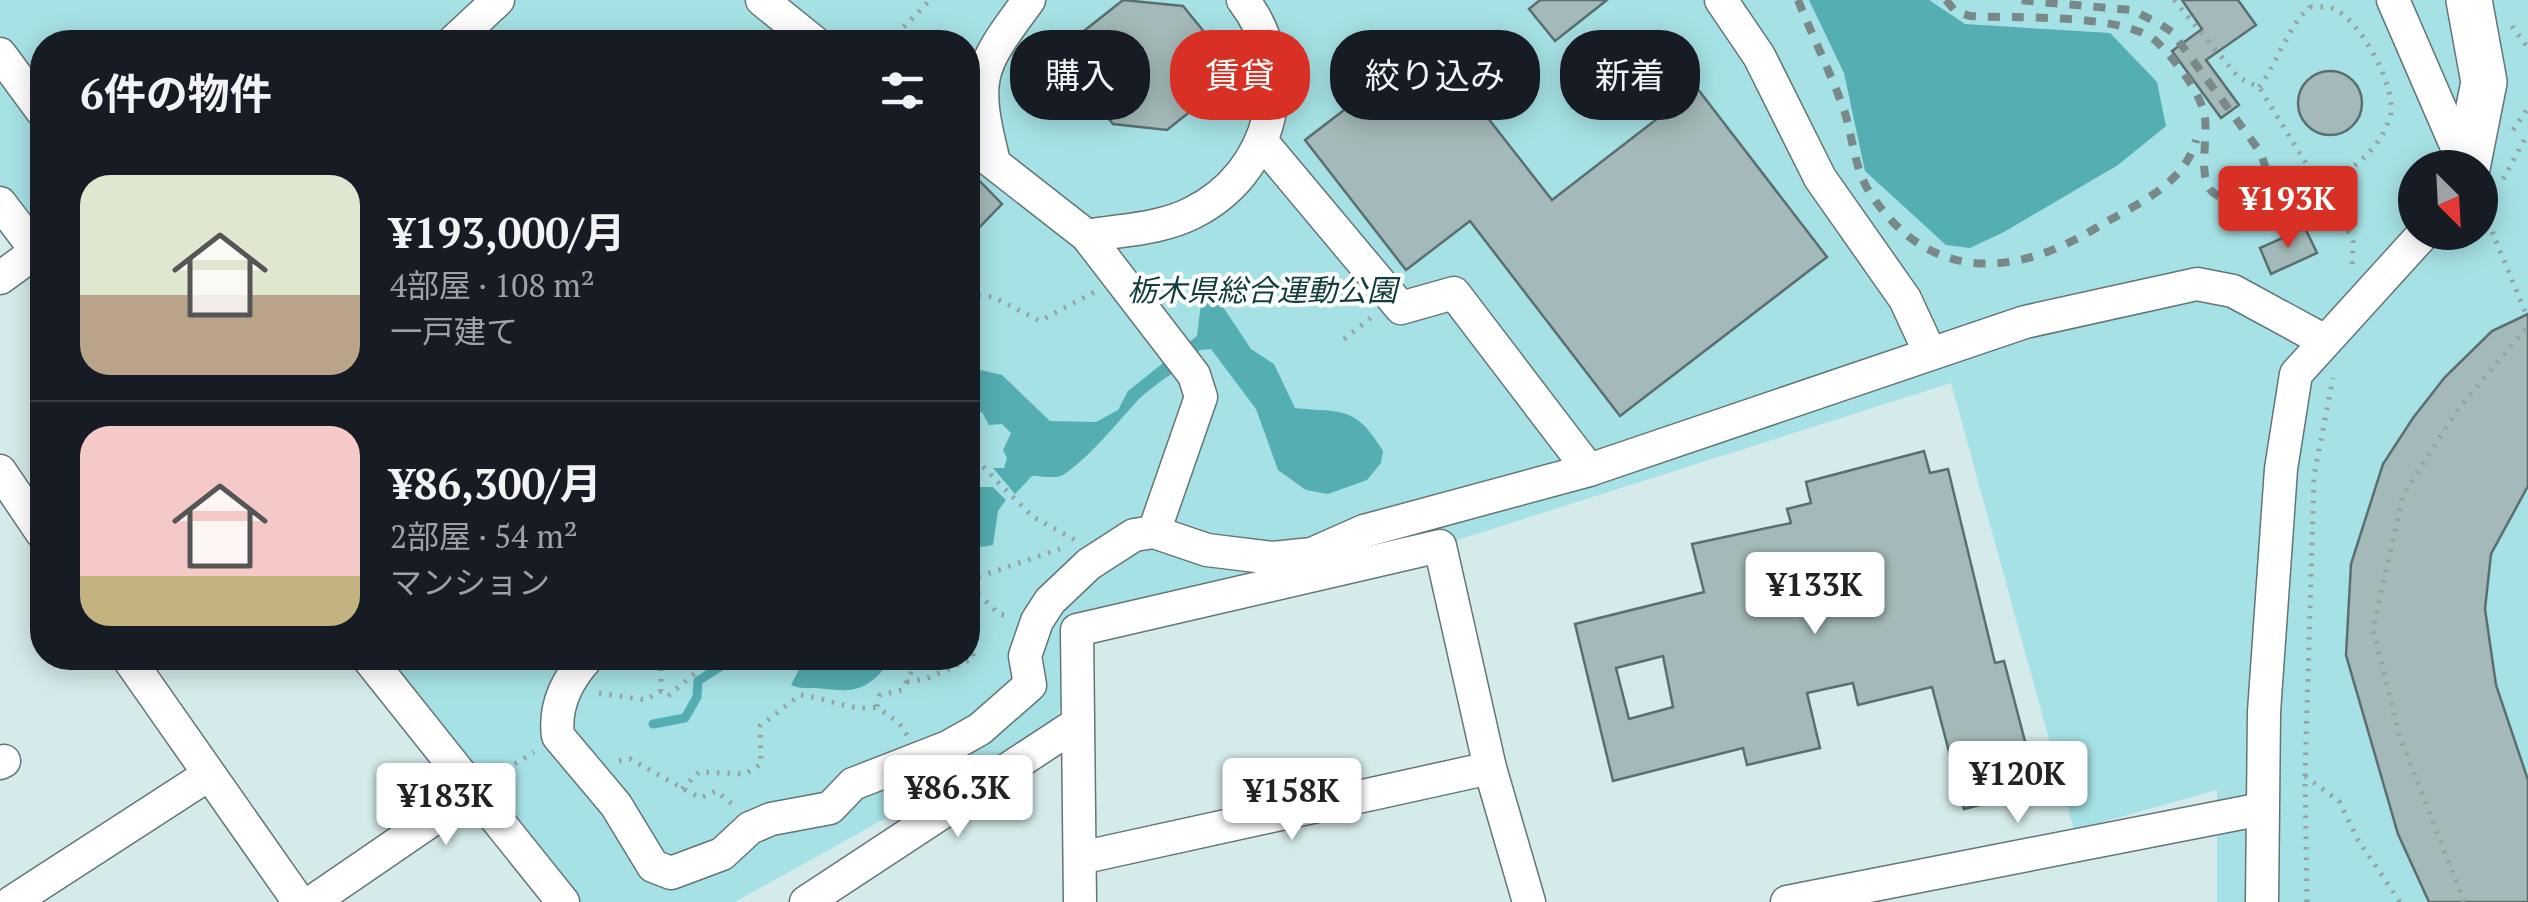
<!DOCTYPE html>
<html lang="ja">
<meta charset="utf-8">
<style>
body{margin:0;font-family:"PT Serif","Noto Sans JP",serif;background:#242831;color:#f1f3f6;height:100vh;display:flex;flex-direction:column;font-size:38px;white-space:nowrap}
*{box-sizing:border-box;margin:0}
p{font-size:32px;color:#9ea1a6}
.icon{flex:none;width:55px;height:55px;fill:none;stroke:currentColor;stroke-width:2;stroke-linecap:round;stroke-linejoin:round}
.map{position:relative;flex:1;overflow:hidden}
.sheet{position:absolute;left:30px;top:30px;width:950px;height:640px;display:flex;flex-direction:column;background:#171b24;border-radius:40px;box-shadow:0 5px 25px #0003}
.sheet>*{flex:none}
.guide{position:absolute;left:1010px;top:30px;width:950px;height:90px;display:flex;gap:20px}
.needle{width:65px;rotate:156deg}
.controls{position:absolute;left:2398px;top:150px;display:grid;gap:20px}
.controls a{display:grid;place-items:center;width:100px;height:100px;border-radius:50%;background:#171b24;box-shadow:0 5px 25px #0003;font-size:50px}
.price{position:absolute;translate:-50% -85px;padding:0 22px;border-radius:10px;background:#fff;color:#222;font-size:32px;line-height:65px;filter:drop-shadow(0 2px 5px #0008)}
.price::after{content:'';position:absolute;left:50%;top:60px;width:30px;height:22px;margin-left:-15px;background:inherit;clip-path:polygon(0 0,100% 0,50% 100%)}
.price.active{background:#d93025;color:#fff}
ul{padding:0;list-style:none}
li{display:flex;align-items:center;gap:30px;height:250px;padding:0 50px}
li+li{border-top:2px solid #363941}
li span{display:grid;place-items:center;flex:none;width:280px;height:200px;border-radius:30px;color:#555}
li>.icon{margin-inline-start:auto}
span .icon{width:120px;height:120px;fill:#fffc;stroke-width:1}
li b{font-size:42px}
h2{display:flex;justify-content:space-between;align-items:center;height:120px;padding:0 50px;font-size:42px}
.chip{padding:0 35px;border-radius:40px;background:#171b24;box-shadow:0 5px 25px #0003;font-size:35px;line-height:90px}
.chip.active{background:#d93025;color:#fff}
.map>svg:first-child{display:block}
.green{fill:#a6e2e5;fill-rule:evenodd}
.water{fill:#54aeb2}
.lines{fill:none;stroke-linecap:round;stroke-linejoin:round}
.stream{stroke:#54aeb2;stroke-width:9}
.building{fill:#a4b9b9;stroke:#5c6f70;stroke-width:2.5;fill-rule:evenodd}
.street-casing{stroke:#637576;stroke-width:35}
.secondary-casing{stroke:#637576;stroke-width:48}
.path{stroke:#92a3a3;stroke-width:5;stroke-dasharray:2.5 8;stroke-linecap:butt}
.street{stroke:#fff;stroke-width:32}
.secondary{stroke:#fff;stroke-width:45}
.rail{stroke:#798889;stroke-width:8;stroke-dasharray:12 12;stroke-linecap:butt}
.path-bridge{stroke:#92a3a3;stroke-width:5;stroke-dasharray:2.5 8;stroke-linecap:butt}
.labels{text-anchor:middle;stroke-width:8;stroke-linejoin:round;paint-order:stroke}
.park-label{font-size:30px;font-style:italic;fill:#123d3f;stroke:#fff}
</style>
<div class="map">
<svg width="2528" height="902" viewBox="0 0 2528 902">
<rect width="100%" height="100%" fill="#d5eaeb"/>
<!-- green -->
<path class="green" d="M0,0H2528V902H2217V790L2074,830L1951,383L1429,549L1086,628L1055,724L735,902H569L379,658H968V42H42V258L0,195ZM2415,168H2480V232H2415Z"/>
<!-- water -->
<g class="water">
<path d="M1809,0H1929L1965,24L2110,33L2157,82L2166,126L2118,165L2004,232L1970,248L1946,245L1865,171L1844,73Z"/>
<path d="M1219,301L1251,349L1274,364L1295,408C1343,413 1355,405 1383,451L1381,463L1367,480L1328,494L1306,490L1278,470L1256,409L1211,349L1200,350C1182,369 1158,381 1139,399C1115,425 1091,456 1063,475C1057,479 1039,476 1032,476L1015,494L993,468H1004L1007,458L1003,450L1011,433L1002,424L989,425L982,412L968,417V367L1002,375L1050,421L1096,422L1118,410L1128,391L1197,336L1201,303Z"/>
<path d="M968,487H993L1006,500L998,511L993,545L981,547L968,540Z"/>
<path d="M805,658H875L883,670C861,695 846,691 816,688C806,688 800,689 791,685Z"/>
</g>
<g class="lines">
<!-- stream -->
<path class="stream" d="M653,724L685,718L697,697L698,681L734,658"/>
</g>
<!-- building -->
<g class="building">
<path d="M1123,0L1183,6L1214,44L1207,98L1167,130L1113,124L1080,82L1084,31Z"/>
<path d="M1540,0H1607L1555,41L1529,9Z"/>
<path d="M2182,0H2238L2256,25L2206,60L2239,105L2221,118L2172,51L2202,29Z"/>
<path d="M1430,44L1552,200L1697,88L1827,257L1620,416L1470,221L1406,270L1305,140Z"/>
<circle cx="2330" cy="103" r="32"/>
<path d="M968,169L1002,204L968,239Z"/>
<path d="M2305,228L2317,253L2271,274L2260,248Z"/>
<path d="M2528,314V486L2491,554L2485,609L2496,685L2528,780V902H2429L2398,834L2346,655L2351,564L2383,464L2413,418L2445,377L2492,331Z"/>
<path d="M1924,451L1930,473L1948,469L1995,663L2004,661L2038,791L1964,809L1932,687L1858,705L1853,683L1807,693L1820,748L1747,765L1743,748L1613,781L1575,624L1704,592L1692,544L1791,523L1787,509L1811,503L1806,482ZM1663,656L1673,707L1629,719L1616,668Z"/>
</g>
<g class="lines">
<!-- street casing -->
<g class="street-casing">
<g id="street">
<path d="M762,0L814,42"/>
<path d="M1721,0L1759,56L1820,178L1905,299L1930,353"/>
<path d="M2393,0L2455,143"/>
<path d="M453,42L498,0"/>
<path d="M0,54L42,111"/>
<path d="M1262,142L1401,308L1454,293L1589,470"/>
<path d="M968,143L1087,236L1194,375L1201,397L1154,532"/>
<path d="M994,162C973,77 977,70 1029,0"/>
<path d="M0,203L42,258"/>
<path d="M1087,236C1121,230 1161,229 1192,213C1273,173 1298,71 1243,0"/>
<path d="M0,278L37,251"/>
<path d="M0,471L42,533"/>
<path d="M128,658L299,902"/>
<path d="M368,658L474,791"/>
<path d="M587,658C567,680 554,706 558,736L616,805L653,866L671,873L722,854L750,828L771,819L830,808L853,784L948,747L980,729L1030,685L1025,656L1037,621L1050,601L1089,564L1134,535L1154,532L1207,550L1273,558L1312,554L1364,531L1589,470L2025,322L2197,284L2233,291L2325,341"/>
<path d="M0,763L4,761"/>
<path d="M1080,858L1490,768"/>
<path d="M12,902L208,775"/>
<path d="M312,902L474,791L563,902"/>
<path d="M806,902L1075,725"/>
<path d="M1080,902L1077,630L1440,546L1490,768L1529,902"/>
<path d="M1787,902L2262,809"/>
<path d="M2262,902L2264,712L2281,469L2296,374L2425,232"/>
</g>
</g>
<!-- secondary casing -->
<g class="secondary-casing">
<path id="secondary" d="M2467,168L2484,82L2469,0"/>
</g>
<!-- path -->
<g class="path">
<path d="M2174,0L2239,78L2259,87L2309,168L2328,186L2353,242L2352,268"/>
<path d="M2310,7C2317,7 2328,6 2334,9C2360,20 2399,90 2390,117C2379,151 2355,165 2328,186"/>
<path d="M2512,26L2528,48"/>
<path d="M889,42L930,0"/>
<path d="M2259,87C2278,62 2289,24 2310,7L2307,0"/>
<path d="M2513,130L2528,108"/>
<path d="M2503,179L2528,133"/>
<path d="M2480,210L2495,193"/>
<path d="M2496,241L2528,319"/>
<path d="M968,294L993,297L1040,321L1096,291"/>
<path d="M1344,339L1372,317"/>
<path d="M968,452L1033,517L1075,540"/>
<path d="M968,576L978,577L1060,549"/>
<path d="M968,593H977L999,614L1009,616"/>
<path d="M661,658V691L668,696L713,658"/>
<path d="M907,682L925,679L974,658L968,638"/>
<path d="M599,693L646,700L661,691"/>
<path d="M907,735L899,723L877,707L880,695L902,690L914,667L913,658"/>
<path d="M619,761L630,759L700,798L716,791L732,804"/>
<path d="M497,775L534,752"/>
<path d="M2305,776L2339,801L2358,840L2400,902"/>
<path d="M682,789L699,772L745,774L761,764L760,726L800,695C827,698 852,712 877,707"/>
<path d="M2307,902L2305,776L2314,476L2333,378"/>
<path d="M2464,902L2399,734L2373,629L2403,495L2456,412L2528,326"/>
</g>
<!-- street -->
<use href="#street" class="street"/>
<!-- secondary -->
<use href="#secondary" class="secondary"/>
<!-- rail -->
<g class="rail">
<path d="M1798,0C1813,38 1832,75 1845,113C1853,140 1855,170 1870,193C1929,283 2013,278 2096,228C2134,205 2184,186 2196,140"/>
<path d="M1946,0L1955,11L1970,16C2014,19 2126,12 2158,43C2174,59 2199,90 2204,113C2212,145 2182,216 2252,193L2265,166L2261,153L2172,32L2160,24L2132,10L2018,0"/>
</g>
<!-- path-bridge -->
<path class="path-bridge" d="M2480,203L2496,241"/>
</g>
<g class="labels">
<!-- park labels -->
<g class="park-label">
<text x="1262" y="301">栃木県総合運動公園</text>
</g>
</g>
</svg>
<div class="controls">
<a><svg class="needle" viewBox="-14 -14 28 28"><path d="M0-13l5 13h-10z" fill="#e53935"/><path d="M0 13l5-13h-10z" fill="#9ea1a6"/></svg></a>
</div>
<b class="price active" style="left:2288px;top:251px">¥193K</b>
<b class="price" style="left:1815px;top:637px">¥133K</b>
<b class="price" style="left:2018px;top:826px">¥120K</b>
<b class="price" style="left:958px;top:840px">¥86.3K</b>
<b class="price" style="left:1292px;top:843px">¥158K</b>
<b class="price" style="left:446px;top:848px">¥183K</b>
<div class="guide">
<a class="chip">購入</a>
<a class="chip active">賃貸</a>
<a class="chip">絞り込み</a>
<a class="chip">新着</a>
</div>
<section class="sheet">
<h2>6件の物件<svg class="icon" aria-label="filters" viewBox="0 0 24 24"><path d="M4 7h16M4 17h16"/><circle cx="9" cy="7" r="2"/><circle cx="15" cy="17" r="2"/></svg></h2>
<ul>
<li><span style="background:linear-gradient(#dfe7d0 60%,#b9a48a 0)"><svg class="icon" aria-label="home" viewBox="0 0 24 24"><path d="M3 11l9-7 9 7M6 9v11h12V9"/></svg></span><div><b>¥193,000/月</b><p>4部屋 · 108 m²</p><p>一戸建て</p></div></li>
<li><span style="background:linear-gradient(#f6c9c9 75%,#c2b280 0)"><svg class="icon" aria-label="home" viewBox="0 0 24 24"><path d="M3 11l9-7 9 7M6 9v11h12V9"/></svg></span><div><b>¥86,300/月</b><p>2部屋 · 54 m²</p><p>マンション</p></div></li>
</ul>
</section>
</div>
